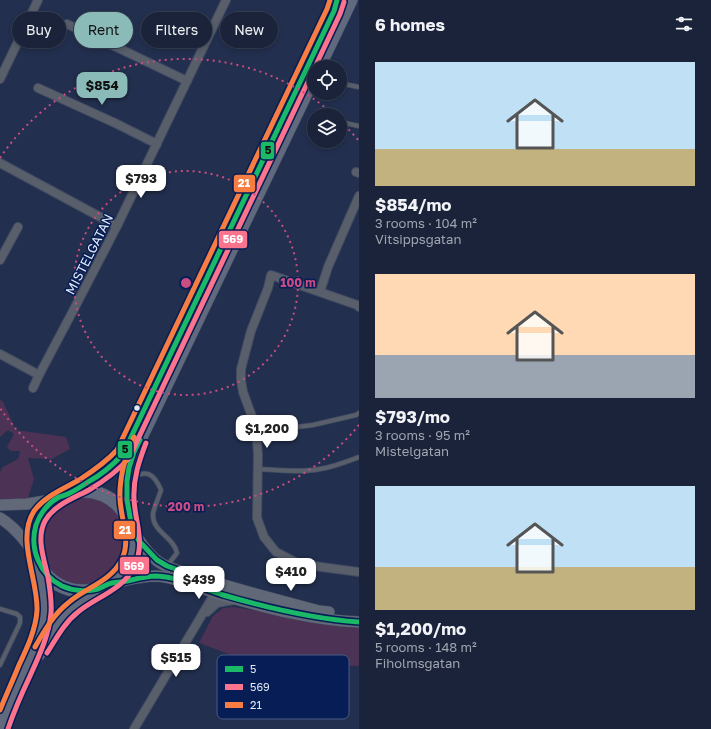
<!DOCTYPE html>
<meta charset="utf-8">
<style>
body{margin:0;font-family:"Golos Text",sans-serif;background:#232b42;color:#f1f3f6;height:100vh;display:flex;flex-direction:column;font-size:15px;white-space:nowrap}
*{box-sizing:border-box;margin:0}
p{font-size:13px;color:#9fa4af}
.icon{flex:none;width:22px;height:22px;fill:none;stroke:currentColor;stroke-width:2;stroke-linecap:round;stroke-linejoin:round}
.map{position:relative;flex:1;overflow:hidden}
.sheet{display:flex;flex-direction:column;background:#1a233a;width:352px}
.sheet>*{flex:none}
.banner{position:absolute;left:12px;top:12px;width:287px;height:36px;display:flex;gap:8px}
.buttons{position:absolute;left:307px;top:60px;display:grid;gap:8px}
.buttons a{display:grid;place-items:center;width:40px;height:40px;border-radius:50%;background:#1a233a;box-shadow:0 2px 6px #0003,0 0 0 1px #384054;font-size:20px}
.price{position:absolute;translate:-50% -34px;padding:0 9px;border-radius:8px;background:#fff;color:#222;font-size:13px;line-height:26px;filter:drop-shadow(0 1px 2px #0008)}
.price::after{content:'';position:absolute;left:50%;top:24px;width:12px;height:9px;margin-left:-6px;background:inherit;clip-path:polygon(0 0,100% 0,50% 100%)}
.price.current{background:#8bbbb9;color:#111}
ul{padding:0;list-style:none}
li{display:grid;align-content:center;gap:8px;height:212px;padding:0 16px}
li span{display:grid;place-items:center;height:124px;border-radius:0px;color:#555}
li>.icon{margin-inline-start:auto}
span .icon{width:72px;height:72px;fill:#fffc;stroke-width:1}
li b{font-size:17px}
h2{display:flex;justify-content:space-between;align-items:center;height:48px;padding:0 16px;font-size:17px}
.pill{padding:0 14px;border-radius:18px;background:#1a233a;box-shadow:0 2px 6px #0003,0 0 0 1px #384054;font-size:14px;line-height:36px}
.pill.current{background:#8bbbb9;color:#111}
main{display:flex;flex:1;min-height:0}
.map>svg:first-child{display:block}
.green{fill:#4c3254}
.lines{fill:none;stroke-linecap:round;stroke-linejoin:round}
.service-casing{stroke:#404b62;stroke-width:5.5}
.minor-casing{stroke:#404b62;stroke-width:10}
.secondary-casing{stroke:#404b62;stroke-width:12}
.trunk-casing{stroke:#404b62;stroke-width:14}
.service{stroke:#585e6a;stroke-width:4}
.minor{stroke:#585e6a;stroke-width:8}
.secondary{stroke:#616877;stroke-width:11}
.trunk{stroke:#60697d;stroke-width:13}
.bus-1-casing{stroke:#061d55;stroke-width:8}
.bus-2-casing{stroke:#061d55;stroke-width:8}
.bus-3-casing{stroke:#061d55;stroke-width:8}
.bus-1{stroke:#1ab867;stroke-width:5}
.bus-2{stroke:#fc738d;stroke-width:5}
.bus-3{stroke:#f77d43;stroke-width:5}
.ring{fill:none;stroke:#ca4d82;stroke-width:2;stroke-dasharray:2 4}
.bus-dot{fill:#e3ebf9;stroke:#061d55;stroke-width:1.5}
.labels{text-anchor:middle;stroke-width:3;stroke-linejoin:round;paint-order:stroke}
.street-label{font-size:13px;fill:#e3ebf9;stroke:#061d55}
.key{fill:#061d55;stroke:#485b86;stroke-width:1}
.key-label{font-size:11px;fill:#e3ebf9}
.centre{fill:#ca4d82;stroke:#061d55;stroke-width:2}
.ring-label{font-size:12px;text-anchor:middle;font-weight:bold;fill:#ca4d82;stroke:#061d55;stroke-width:3;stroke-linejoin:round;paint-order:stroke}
.line-badge{stroke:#061d55;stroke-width:1.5}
.badge-label{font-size:11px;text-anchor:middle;font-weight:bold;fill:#fff}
.pale-badge-label{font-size:11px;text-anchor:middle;font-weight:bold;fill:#111}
</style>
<main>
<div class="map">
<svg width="359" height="729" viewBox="0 0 359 729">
<rect width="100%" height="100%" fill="#222f4e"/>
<!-- green -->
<g class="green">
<path d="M0,400L3,402L16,430L66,437L70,449L52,459L28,458L34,479L28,498L0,501V472L3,467L18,459L20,451H10L7,447L14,434L8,430L0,437Z"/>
<circle cx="83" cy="541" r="45"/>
<path d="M234,607L325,623L359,626V666L290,663L231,655L199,643L213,616L223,608Z"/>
</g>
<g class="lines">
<!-- service casing -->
<g class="service-casing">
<g id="service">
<path d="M344,84L359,87"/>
<path d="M340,122L359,126"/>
<path d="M256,432L313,425L356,415L359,413"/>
<path d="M258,469C278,470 300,473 320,469C334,467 346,462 359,457"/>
<path d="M129,480C145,468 154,473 161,490C159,497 154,507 153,514C152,532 174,537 177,553L167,566"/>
<path d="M0,609L17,614L20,617V623L0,665"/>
</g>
</g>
<!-- minor casing -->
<g class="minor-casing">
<g id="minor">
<path d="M67,24L133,55L187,81"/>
<path d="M0,79L38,0"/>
<path d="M38,88L115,123L157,144"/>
<path d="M0,163L117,226"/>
<path d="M356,172L359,173"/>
<path d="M0,260L18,227"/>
<path d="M320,292L328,267L359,196"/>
<path d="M359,307L357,305L271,275L268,288L251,331L241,369V380L243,392L254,422L257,441L258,455L257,518L264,537L276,552L299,564L359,572"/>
<path d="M0,354L39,375"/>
<path d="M33,388L39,375L74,309L117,226L226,0"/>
<path d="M207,612L217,603L234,600"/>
<path d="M134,729L215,593"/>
</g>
</g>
<!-- secondary casing -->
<g class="secondary-casing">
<g id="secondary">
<path d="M0,505L27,504L57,499"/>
<path d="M0,518C15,527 26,542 36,556"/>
<path d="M132,528C138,540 146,551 156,560C167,569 184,572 198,577C238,590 278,600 319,611L329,612"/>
<path d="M108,584C124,581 141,576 156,576C177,577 202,589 221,595C267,608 311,620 359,622"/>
</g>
</g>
<!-- trunk casing -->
<g class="trunk-casing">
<g id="trunk">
<path d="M319,67L351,0"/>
<circle cx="83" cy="541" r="50"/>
<path d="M69,493C88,482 109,471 123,454L334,11L337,0"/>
<path d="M130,524C127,505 124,486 129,467C131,462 133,457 134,452L314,77"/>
<path d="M39,654C48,639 58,622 71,609C78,602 88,597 97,591"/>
<path d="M0,729L18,685L39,638C47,611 43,593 38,566"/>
</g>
</g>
<!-- service -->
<use href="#service" class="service"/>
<!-- minor -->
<use href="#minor" class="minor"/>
<!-- secondary -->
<use href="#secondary" class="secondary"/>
<!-- trunk -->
<use href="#trunk" class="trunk"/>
<!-- bus-1 casing -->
<g class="bus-1-casing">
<g id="bus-1">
<path d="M337,0L334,11L123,454C113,465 101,475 88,482C82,486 76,490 70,493C66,495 62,496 59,497C48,503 40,514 36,525C29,549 40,575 62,586C73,591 87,592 98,589C103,587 107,584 112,583C117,582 122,582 127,581C136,579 146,576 156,576C179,577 201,588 223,595C268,608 313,619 359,622"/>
<path d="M140,440L134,452L129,468L127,481V500L132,528L139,541L157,560L167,566L190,574"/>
</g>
</g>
<!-- bus-2 casing -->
<g class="bus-2-casing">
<g id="bus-2">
<path d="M315,67L340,14L344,2"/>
<path d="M47,653C56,639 64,623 78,612C96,597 123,590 134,567C146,543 135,523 134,499C133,479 139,461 146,443"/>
<path d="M8,729C14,711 22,693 30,676C39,656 49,635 51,613C52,601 50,589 48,577C44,559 36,538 45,521C54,505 74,498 89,490C104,481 118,471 129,458L314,69"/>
</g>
</g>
<!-- bus-3 casing -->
<g class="bus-3-casing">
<g id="bus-3">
<path d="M35,647C44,631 54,614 68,603C85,588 112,581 122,559C131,540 121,520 120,499C119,477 125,457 134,437"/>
<path d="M0,710C6,695 13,680 19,665C27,648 36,629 37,610C38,579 16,539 34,511C45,496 63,489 79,480C93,471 106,462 117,450L327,9L330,0"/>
</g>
</g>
<!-- bus-1 -->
<use href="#bus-1" class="bus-1"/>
<!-- bus-2 -->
<use href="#bus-2" class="bus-2"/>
<!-- bus-3 -->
<use href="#bus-3" class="bus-3"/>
</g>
<!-- distance rings -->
<g class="ring">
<circle cx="186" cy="283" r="112"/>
<path d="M359 425A224 224 0 0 1 0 408M0 158A224 224 0 0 1 333 114M340 121A224 224 0 0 1 359 141"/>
</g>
<!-- markers -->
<circle class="bus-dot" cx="137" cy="408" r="3.5"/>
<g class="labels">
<!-- street labels -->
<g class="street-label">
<text transform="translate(89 254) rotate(-63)" y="5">MISTELGATAN</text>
</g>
</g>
<!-- legend -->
<rect x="217" y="655" width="132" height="64" rx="6" class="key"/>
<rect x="225" y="666" width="18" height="6" fill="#1ab867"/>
<rect x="225" y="684" width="18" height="6" fill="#fc738d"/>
<rect x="225" y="702" width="18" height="6" fill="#f77d43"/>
<g class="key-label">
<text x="250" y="673">5</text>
<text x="250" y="691">569</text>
<text x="250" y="709">21</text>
</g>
<circle cx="186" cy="283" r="6" class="centre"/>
<g class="ring-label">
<text x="298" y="287">100 m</text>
<text x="186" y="511">200 m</text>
</g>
<g class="line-badge">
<rect x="260" y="141" width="15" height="19" rx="4" fill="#1ab867"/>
<rect x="233" y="174" width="23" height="19" rx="4" fill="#f77d43"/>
<rect x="218" y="230" width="30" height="19" rx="4" fill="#fc738d"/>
<rect x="117" y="440" width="16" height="19" rx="4" fill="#1ab867"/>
<rect x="113" y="520" width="23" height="20" rx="4" fill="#f77d43"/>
<rect x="119" y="556" width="31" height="19" rx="4" fill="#fc738d"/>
</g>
<g class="badge-label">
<text x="244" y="187">21</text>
<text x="233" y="243">569</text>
<text x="125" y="534">21</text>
<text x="134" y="570">569</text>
</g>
<g class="pale-badge-label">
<text x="268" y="154">5</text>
<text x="125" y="453">5</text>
</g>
</svg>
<div class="buttons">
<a><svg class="icon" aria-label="locate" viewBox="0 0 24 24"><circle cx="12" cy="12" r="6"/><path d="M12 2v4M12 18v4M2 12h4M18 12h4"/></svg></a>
<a><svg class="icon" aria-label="layers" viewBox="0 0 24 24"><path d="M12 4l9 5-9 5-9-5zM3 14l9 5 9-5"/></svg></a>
</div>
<b class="price current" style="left:102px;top:106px">$854</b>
<b class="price" style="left:141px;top:199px">$793</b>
<b class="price" style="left:267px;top:449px">$1,200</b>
<b class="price" style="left:291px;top:592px">$410</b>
<b class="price" style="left:199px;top:600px">$439</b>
<b class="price" style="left:176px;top:678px">$515</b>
<div class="banner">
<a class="pill">Buy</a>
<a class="pill current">Rent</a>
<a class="pill">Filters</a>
<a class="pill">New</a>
</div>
</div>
<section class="sheet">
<h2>6 homes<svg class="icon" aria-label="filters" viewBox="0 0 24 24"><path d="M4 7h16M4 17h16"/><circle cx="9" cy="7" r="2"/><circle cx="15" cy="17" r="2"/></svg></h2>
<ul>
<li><span style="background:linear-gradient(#bfe0f5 70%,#c2b280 0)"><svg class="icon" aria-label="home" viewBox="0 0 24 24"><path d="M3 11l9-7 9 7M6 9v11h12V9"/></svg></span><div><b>$854/mo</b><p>3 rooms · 104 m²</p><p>Vitsippsgatan</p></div></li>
<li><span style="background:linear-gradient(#ffd9b3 65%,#9aa5b1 0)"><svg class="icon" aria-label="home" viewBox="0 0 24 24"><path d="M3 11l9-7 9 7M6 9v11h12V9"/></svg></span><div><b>$793/mo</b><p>3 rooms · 95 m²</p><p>Mistelgatan</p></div></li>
<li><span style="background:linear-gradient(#bfe0f5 65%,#c2b280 0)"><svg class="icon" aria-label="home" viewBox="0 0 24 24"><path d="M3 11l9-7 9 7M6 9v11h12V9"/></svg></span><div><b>$1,200/mo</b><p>5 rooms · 148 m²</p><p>Fiholmsgatan</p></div></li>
</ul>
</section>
</main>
